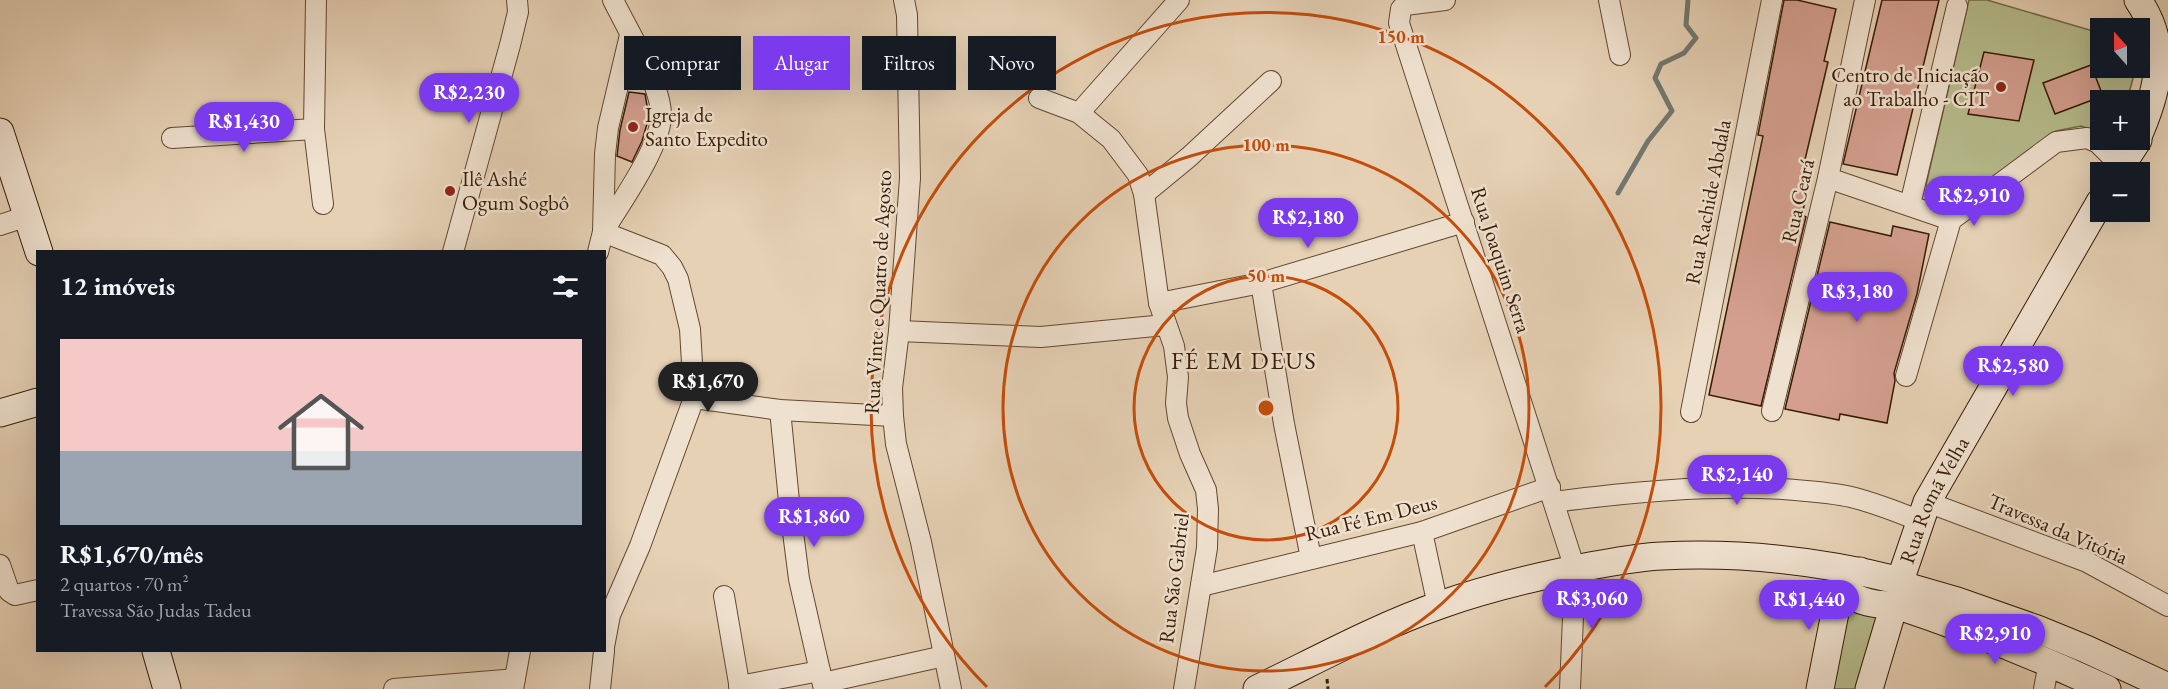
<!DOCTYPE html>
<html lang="pt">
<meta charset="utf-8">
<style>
body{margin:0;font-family:"EB Garamond",serif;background:#242831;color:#f1f3f6;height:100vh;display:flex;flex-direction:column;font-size:22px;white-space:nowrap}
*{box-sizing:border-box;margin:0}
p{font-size:20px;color:#9ea1a6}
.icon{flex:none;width:33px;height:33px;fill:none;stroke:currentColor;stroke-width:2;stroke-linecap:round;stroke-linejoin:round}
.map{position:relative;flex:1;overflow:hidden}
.panel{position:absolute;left:36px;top:250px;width:570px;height:402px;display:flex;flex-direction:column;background:#171b24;border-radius:0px;box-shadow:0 6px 24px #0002}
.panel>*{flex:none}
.guide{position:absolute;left:624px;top:36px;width:570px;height:54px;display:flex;gap:12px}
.needle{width:39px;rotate:339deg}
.fabs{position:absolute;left:2090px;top:18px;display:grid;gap:12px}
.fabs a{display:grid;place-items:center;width:60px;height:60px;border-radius:0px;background:#171b24;box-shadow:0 6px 24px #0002;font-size:30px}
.price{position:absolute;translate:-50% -51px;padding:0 14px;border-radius:21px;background:#7c3aed;color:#fff;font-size:20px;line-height:39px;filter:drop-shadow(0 2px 3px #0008)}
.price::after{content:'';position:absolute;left:50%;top:36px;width:18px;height:14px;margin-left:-9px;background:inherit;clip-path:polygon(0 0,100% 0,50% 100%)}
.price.active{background:#222;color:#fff}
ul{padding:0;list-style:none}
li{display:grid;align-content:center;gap:12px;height:318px;padding:0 24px}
li span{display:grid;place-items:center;height:186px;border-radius:0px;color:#555}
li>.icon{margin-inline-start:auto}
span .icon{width:108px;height:108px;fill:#fffc;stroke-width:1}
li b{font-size:26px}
h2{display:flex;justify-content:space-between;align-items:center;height:72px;padding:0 24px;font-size:26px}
.pill{padding:0 21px;border-radius:0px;background:#171b24;box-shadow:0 6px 24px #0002;font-size:21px;line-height:54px}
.pill.active{background:#7c3aed;color:#fff}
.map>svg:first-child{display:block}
.green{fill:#b6bc8d;stroke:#766c49;stroke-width:1.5}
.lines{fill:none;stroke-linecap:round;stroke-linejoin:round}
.stream{stroke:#727770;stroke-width:5}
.building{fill:#d49f8f;stroke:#371b05;stroke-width:1.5}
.street-casing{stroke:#634831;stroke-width:22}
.secondary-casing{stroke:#371b05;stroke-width:29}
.path{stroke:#371b05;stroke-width:3;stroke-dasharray:4.5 3;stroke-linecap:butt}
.street{stroke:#efe1cf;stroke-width:20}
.secondary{stroke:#efe1cf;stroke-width:27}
.ring{fill:none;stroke:#c54d0b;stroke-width:3}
.poi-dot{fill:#8f2418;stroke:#efe1cf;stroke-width:2}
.labels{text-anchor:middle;stroke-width:5;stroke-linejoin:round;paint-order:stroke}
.poi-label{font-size:21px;fill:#371b05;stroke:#efe1cf;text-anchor:start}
.street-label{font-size:21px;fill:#371b05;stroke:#efe1cf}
.quarter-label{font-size:24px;letter-spacing:1.5px;fill:#371b05;stroke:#efe1cf}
.centre{fill:#c54d0b;stroke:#efe1cf;stroke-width:3}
.ring-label{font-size:18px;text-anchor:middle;font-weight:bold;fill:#c54d0b;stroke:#efe1cf;stroke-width:5;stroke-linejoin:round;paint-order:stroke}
</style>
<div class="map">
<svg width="2168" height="689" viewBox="0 0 2168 689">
<rect width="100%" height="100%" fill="#e6d1b5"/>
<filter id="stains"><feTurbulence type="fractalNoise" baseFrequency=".00333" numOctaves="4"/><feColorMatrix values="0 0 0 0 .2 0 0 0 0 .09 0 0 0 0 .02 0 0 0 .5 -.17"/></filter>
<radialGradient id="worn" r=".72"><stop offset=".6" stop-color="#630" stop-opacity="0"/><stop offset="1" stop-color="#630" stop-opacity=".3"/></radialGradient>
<!-- green -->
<g class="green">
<path d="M1969,0H1987L2100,33V68H2136L2127,100H2100V132L2081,126L2056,131L1953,209C1937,208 1928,200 1926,185Z"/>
<path d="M1842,605L1886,616L1861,689H1826Z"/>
</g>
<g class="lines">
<!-- stream -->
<path class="stream" d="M1618,193L1648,141L1672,111L1655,78L1661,64L1684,53L1696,38L1686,25L1688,0"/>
</g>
<!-- building -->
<g class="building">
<path d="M1784,0H1797L1836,9L1824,61L1828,62L1804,164L1813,166L1802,215L1806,217L1761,406L1709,395L1763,136L1758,135Z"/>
<path d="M1882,0H1939L1897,175L1843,164Z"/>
<path d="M1984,52L2034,60L2019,121L1968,114Z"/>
<path d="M2091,65L2103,96L2055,114L2043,83Z"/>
<path d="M629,92L645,94L649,117L642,141L632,162L617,156L620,130Z"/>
<path d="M1830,222L1891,236L1893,226L1929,234L1917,294L1894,373L1895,381L1887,423L1840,414L1839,420L1785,409Z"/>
</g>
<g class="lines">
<!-- street casing -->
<g class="street-casing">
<g id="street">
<path d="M316,0L314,129L323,204"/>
<path d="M904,0L907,15L910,178L899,331L892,388L893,416L896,444L921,542L951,689"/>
<path d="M1445,0L1405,5L1401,9L1399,23L1575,569L1570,689"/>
<path d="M1609,0L1620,55"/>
<path d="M1039,98L1079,113L1111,139L1138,175L1144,194L1159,303L1174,346L1178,377L1176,403L1178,418L1190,454L1206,490L1208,509L1207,548L1184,689"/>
<path d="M1079,113L1179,0"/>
<path d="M172,138L314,129"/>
<path d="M1828,178L1951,220"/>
<path d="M1144,194L1189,157L1271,81"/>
<path d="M1910,205L1957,6"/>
<path d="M0,225L28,216"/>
<path d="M603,232L662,255L672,267L678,279L690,329L694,398L640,546L610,615L604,647"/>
<path d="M603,232C621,202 658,151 661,118C663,87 627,29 613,0"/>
<path d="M453,252L510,45L518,12L517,0"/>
<path d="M598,252L603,232L605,154L608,128L630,35"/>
<path d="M1261,283L1284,424L1311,558"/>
<path d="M1159,303L1261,283L1464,222"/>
<path d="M899,331L1041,337L1165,325"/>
<path d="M1906,376L1951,220L2056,142L2087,138L2098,143L2121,166"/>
<path d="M694,398L780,410L893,416"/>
<path d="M780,410L789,501L799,579L824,689"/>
<path d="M1772,411L1828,178L1865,0"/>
<path d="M1691,412L1772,0"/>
<path d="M1554,502C1630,492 1706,485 1783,489C1805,491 1829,492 1851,497C1875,503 1898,512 1920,521"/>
<path d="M1927,502L2087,562L2168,606"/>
<path d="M1422,532L1438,606"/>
<path d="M0,565L9,591L15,595L38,590"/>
<path d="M1201,586L1422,532L1550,487"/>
<path d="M724,596L740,689"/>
<path d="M823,683L944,656"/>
<path d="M739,686L820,671"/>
<path d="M394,689L515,679"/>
<path d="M513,689L520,651"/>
<path d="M600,689L604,651"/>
<path d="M2044,689L2049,662"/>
</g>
</g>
<!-- secondary casing -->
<g class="secondary-casing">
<g id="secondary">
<path d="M2138,0C2168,44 2160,86 2139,134"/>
<path d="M0,132L39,252"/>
<path d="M2117,172L2138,140"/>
<path d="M0,413L38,402"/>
<path id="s1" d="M1900,581L1927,502L2100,202"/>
<path d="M1844,585C1847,602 1886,608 1900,603L1906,596"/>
<path d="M1896,605C1968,629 2038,657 2107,689"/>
<path d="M156,651L167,689"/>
<path d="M1257,689C1317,660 1377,627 1440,605C1488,588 1539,576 1590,566C1613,562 1638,557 1662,556C1741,552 1820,561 1897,580L1905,586L1957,601L2037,629L2086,649L2168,687"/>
<path d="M1820,689L1835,613L1845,581L1851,574L1860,571"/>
<path d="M1869,689L1894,605"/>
</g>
</g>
<!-- path -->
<path class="path" d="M1327,679L1328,689"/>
<!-- street -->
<use href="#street" class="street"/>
<!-- secondary -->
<use href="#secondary" class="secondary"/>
</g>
<!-- distance rings -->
<g class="ring">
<circle cx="1266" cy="408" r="132"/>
<circle cx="1266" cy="408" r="263"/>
<path d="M987 687A395 395 0 1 1 1545 687"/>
</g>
<!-- markers -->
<g class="poi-dot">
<circle cx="2001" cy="87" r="6"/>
<circle cx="633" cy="127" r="6"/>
<circle cx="450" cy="191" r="6"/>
</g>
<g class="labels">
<!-- poi labels -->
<g class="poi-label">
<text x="1989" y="82" text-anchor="end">Centro de Iniciação<tspan x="1989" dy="24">ao Trabalho - CIT</tspan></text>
<text x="645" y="122">Igreja de<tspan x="645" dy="24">Santo Expedito</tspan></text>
<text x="462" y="186">Ilê Ashé<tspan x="462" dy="24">Ogum Sogbô</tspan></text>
</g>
<!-- street labels -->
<g class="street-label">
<text transform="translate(1798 201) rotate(-77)" y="7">Rua Ceará</text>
<text transform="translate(1708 202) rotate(-79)" y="7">Rua Rachide Abdala</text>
<text transform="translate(1501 260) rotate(72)" y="7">Rua Joaquim Serra</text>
<text transform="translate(878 292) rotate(-87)" y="7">Rua Vinte e Quatro de Agosto</text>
<text dy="7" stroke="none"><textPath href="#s1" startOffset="88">Rua Romã Velha</textPath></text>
<text transform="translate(1371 518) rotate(-14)" y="7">Rua Fé Em Deus</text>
<text transform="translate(2058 529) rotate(23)" y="7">Travessa da Vitória</text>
<text transform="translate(1174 578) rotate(-83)" y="7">Rua São Gabriel</text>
</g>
<!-- quarter labels -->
<g class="quarter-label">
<text x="1244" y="369">FÉ EM DEUS</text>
</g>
</g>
<circle cx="1266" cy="408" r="9" class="centre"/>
<g class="ring-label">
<text x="1401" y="43">150 m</text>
<text x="1266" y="151">100 m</text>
<text x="1266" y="282">50 m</text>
</g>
<rect width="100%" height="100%" filter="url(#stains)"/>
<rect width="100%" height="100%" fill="url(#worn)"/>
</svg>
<div class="fabs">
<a><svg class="needle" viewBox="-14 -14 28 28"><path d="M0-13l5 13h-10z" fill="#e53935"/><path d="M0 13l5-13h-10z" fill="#9ea1a6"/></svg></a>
<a>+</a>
<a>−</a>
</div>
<b class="price" style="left:469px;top:124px">R$2,230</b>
<b class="price" style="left:244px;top:153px">R$1,430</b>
<b class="price" style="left:1974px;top:227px">R$2,910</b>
<b class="price" style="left:1308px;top:249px">R$2,180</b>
<b class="price" style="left:1857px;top:323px">R$3,180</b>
<b class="price" style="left:2013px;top:397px">R$2,580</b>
<b class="price active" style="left:708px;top:413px">R$1,670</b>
<b class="price" style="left:1737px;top:506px">R$2,140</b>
<b class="price" style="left:814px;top:548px">R$1,860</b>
<b class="price" style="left:1592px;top:630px">R$3,060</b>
<b class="price" style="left:1809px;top:631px">R$1,440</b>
<b class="price" style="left:1995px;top:665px">R$2,910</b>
<div class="guide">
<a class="pill">Comprar</a>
<a class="pill active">Alugar</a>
<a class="pill">Filtros</a>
<a class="pill">Novo</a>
</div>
<section class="panel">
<h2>12 imóveis<svg class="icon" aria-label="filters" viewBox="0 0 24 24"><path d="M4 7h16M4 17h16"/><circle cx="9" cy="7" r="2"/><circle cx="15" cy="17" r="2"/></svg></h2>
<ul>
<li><span style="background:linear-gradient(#f6c9c9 60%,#9aa5b1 0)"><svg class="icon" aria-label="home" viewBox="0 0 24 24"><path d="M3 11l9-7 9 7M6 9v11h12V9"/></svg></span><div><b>R$1,670/mês</b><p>2 quartos · 70 m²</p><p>Travessa São Judas Tadeu</p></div></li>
</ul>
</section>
</div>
